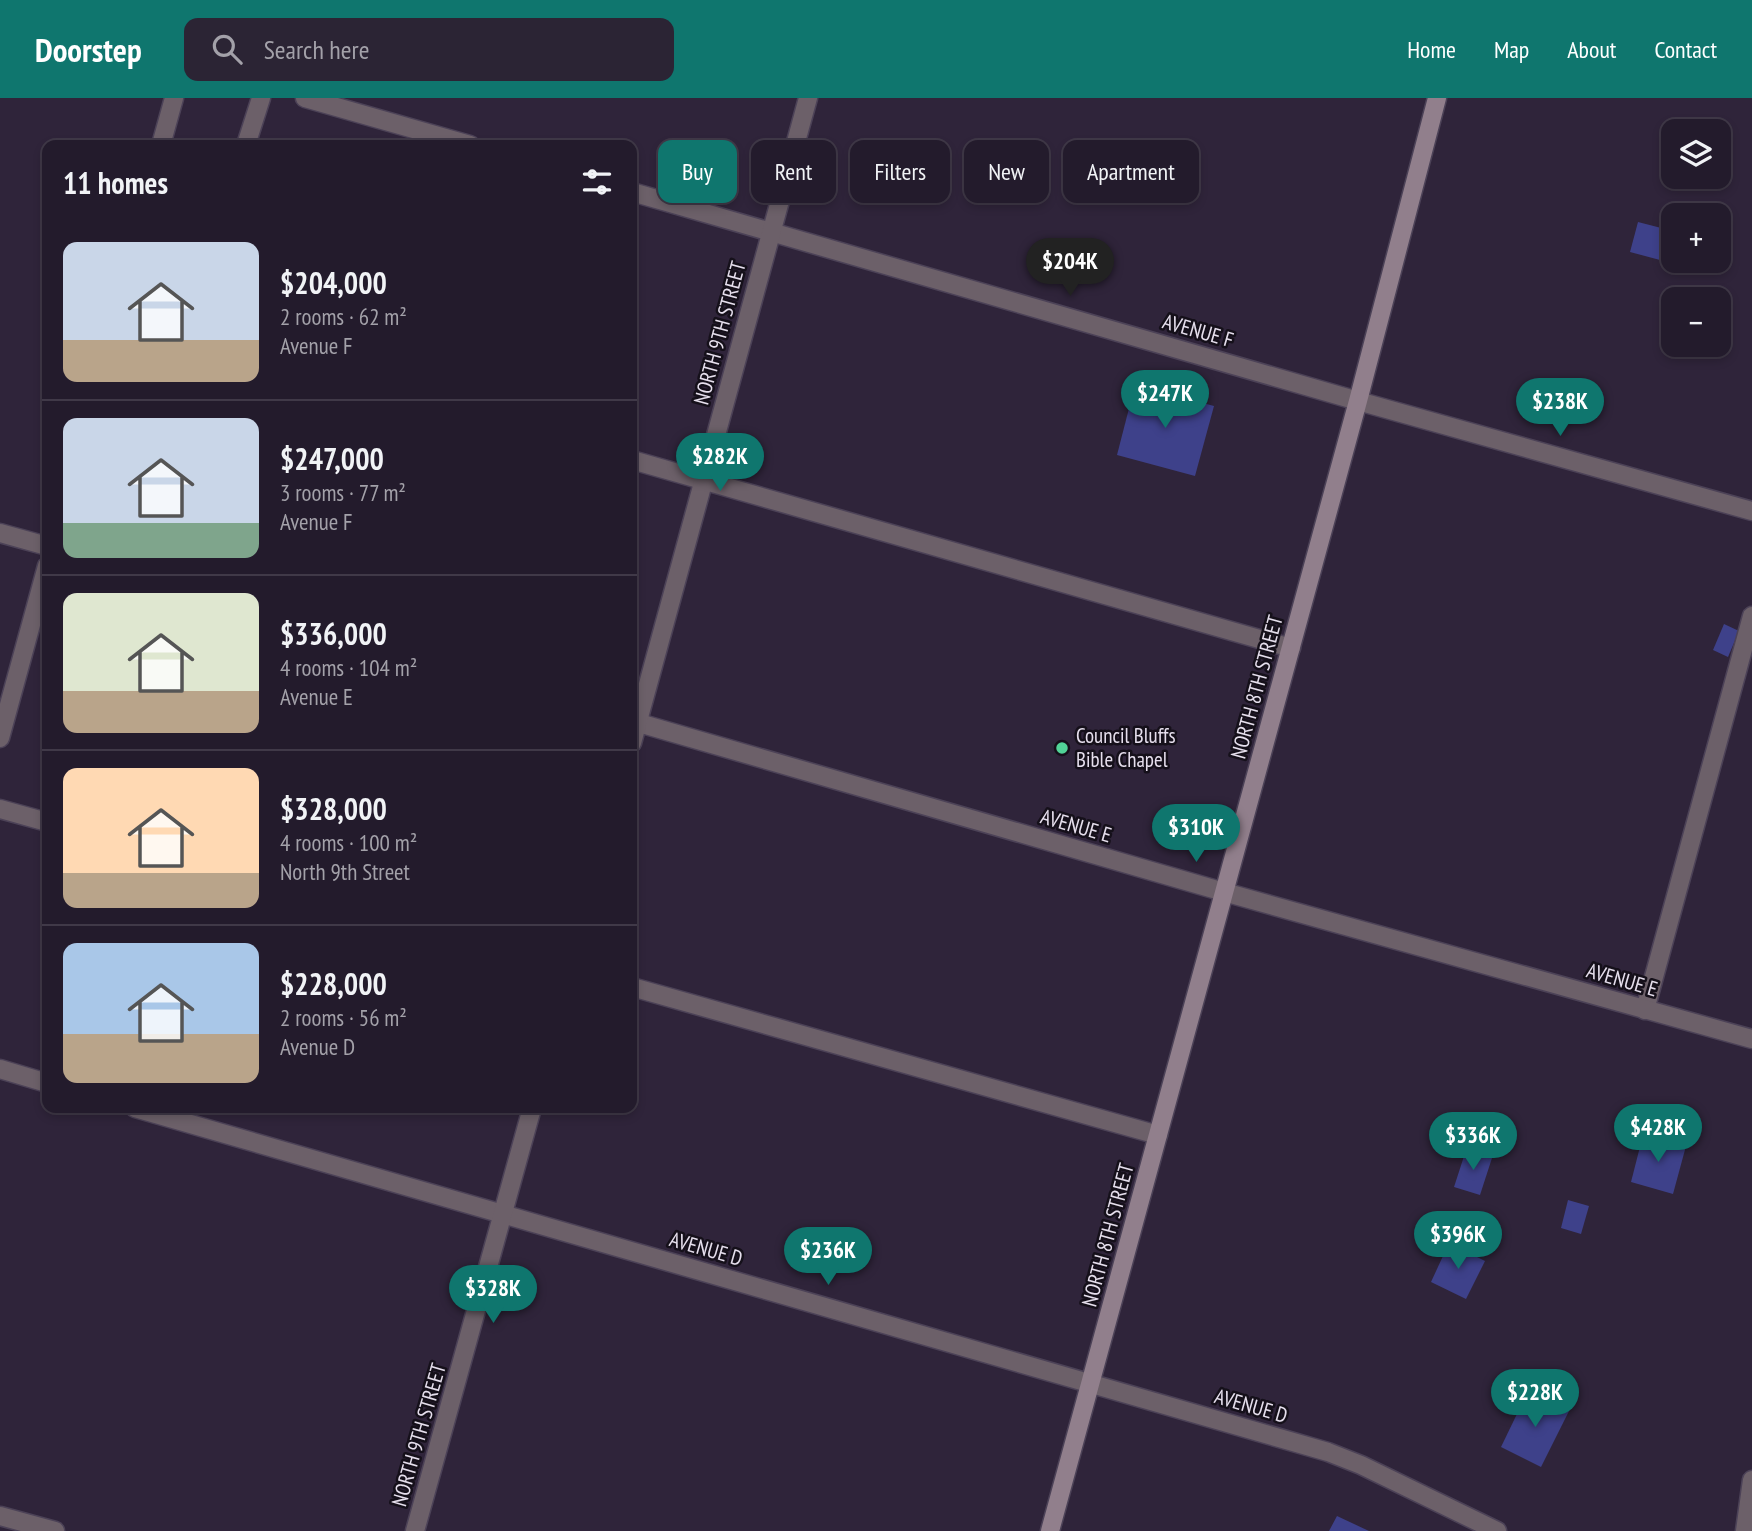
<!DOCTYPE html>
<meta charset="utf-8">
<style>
body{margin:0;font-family:"PT Sans Narrow",sans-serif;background:#2b2434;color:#f1f3f6;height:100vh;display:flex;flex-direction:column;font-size:26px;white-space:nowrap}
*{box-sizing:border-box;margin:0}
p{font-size:23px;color:#a3a1a9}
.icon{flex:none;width:38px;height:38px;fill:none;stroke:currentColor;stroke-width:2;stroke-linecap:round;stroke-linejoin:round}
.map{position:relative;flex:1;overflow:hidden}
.panel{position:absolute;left:42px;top:42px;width:595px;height:973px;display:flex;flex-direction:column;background:#231b2c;border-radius:14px;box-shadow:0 4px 10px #0003,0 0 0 2px #403948}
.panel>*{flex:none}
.hud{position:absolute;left:658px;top:42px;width:665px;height:63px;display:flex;gap:14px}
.controls{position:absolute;left:1661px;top:21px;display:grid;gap:14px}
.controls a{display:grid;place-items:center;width:70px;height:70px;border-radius:14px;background:#231b2c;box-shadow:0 4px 10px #0003,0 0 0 2px #403948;font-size:35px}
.price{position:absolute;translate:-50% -60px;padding:0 16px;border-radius:24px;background:#0f766e;color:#fff;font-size:23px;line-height:46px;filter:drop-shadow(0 2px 4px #0008)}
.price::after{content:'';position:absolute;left:50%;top:42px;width:21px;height:16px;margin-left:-10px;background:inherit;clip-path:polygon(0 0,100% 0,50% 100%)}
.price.active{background:#222;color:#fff}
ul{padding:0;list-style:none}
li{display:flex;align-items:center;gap:21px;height:175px;padding:0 21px}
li+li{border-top:2px solid #403948}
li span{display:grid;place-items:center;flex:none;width:196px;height:140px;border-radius:14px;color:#555}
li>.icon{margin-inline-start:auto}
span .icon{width:84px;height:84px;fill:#fffc;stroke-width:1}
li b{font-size:30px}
h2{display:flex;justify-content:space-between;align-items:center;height:84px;padding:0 21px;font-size:30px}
.tag{padding:0 24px;border-radius:14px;background:#231b2c;box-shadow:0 4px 10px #0003,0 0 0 2px #403948;font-size:24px;line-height:63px}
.tag.active{background:#0f766e;color:#fff}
header{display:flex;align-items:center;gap:42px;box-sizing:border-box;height:98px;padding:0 35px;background:#0f766e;color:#fff}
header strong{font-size:33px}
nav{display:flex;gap:38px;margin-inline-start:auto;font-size:24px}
.search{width:490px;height:63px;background:#2b2434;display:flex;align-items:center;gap:18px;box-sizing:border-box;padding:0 24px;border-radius:14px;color:#a3a1a9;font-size:26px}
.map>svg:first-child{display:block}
.building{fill:#3e418a}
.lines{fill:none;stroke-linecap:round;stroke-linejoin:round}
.lane-casing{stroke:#4c4257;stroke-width:21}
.street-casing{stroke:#4c4257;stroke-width:21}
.secondary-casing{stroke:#4c4257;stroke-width:21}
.lane{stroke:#6c6069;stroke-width:18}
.street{stroke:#6c6069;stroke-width:18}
.secondary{stroke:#917f8c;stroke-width:18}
.poi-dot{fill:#51d397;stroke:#15101a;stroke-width:2.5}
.labels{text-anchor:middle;stroke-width:5;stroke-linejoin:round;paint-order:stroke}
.street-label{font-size:21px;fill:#e6dfed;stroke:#15101a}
.poi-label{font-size:21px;fill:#e6dfed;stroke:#15101a;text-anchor:start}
</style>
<header>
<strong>Doorstep</strong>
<div class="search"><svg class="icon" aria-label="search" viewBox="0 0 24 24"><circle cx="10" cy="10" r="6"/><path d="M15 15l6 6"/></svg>Search here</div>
<nav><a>Home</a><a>Map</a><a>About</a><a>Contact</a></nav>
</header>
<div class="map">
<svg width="1752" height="1433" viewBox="0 0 1752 1433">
<rect width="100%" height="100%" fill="#2f243a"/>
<!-- building -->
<g class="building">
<path d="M1638,124L1669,132L1660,162L1630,154Z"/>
<path d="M1135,287L1214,308L1195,378L1117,357Z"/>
<path d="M1724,526L1739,533L1728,559L1713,552Z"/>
<path d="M1643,1037L1686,1048L1673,1096L1631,1084Z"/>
<path d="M1466,1052L1492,1060L1480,1097L1454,1089Z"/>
<path d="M1568,1102L1589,1108L1581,1136L1561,1130Z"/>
<path d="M1449,1145L1485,1163L1466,1201L1431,1184Z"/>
<path d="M1528,1293L1569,1313L1541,1369L1501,1349Z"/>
<path d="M1337,1418L1369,1433H1329Z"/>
</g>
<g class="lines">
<!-- lane casing -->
<g class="lane-casing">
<g id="lane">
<path d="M246,47L261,0"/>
<path d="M632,362L1291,550"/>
<path d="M0,435L47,448"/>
<path d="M0,711L47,724"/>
<path d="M632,889L1158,1037"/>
<path d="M1645,912L1752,518"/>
</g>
</g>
<!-- street casing -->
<g class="street-casing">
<g id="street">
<path d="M305,0L470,47"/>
<path d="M161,47L174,0"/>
<path d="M632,94L1358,303L1752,413"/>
<path d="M632,623L1224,794L1752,941"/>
<path d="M0,640L47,468"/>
<path d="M632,645L808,0"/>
<path d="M0,971L47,985"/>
<path d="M135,1010L1328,1354L1361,1367L1497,1433"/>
<path d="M0,1418L55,1433"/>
<path d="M415,1433L532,1010"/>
<path d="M1745,1433L1752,1382"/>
</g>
</g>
<!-- secondary casing -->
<g class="secondary-casing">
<path id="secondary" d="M1050,1433L1358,303L1437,0"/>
</g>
<!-- lane -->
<use href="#lane" class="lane"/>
<!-- street -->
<use href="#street" class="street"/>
<!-- secondary -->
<use href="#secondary" class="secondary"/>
</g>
<!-- markers -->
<circle class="poi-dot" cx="1062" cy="650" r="7"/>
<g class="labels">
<!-- street labels -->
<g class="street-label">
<text transform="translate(1198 233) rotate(16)" y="7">AVENUE F</text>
<text transform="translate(720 235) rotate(-75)" y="7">NORTH 9TH STREET</text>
<text transform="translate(1257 589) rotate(-75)" y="7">NORTH 8TH STREET</text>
<text transform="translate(1076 728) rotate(16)" y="7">AVENUE E</text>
<text transform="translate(1622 882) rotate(16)" y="7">AVENUE E</text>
<text transform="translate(1108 1137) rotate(-75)" y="7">NORTH 8TH STREET</text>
<text transform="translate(706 1151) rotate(16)" y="7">AVENUE D</text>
<text transform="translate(1251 1308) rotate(16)" y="7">AVENUE D</text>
<text transform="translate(419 1337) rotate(-74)" y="7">NORTH 9TH STREET</text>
</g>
<!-- poi labels -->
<g class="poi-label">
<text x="1076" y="645">Council Bluffs<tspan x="1076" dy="24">Bible Chapel</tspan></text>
</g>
</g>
</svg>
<div class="controls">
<a><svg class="icon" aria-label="layers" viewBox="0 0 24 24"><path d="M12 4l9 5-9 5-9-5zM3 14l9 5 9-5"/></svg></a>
<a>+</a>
<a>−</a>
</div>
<b class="price active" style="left:1070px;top:200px">$204K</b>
<b class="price" style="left:1165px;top:332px">$247K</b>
<b class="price" style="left:1560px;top:340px">$238K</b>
<b class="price" style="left:720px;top:395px">$282K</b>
<b class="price" style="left:1196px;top:766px">$310K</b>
<b class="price" style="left:1658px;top:1066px">$428K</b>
<b class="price" style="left:1473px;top:1074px">$336K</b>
<b class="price" style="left:1458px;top:1173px">$396K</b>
<b class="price" style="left:828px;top:1189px">$236K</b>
<b class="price" style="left:493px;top:1227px">$328K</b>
<b class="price" style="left:1535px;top:1331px">$228K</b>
<div class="hud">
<a class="tag active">Buy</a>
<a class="tag">Rent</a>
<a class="tag">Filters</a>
<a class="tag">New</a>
<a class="tag">Apartment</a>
</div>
<section class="panel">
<h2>11 homes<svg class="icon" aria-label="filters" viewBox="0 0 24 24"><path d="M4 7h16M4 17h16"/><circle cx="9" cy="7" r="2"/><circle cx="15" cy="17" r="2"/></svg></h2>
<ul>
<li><span style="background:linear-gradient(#c9d6e8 70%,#b9a48a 0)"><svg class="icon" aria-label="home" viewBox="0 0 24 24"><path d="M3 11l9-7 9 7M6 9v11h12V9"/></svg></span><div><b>$204,000</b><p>2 rooms · 62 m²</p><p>Avenue F</p></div></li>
<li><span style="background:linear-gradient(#c9d6e8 75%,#7fa58c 0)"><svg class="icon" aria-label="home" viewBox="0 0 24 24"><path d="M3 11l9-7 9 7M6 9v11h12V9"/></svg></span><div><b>$247,000</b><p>3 rooms · 77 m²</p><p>Avenue F</p></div></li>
<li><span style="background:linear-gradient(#dfe7d0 70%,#b9a48a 0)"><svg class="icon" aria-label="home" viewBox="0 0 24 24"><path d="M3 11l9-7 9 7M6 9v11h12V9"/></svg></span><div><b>$336,000</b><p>4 rooms · 104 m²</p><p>Avenue E</p></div></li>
<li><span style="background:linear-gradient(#ffd9b3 75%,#b9a48a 0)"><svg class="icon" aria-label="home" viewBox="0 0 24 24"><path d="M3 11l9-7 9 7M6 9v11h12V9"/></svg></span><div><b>$328,000</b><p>4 rooms · 100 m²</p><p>North 9th Street</p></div></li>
<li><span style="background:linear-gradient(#a9c7e8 65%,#b9a48a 0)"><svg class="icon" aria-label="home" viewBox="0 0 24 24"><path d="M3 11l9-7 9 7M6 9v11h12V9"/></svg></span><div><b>$228,000</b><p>2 rooms · 56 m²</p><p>Avenue D</p></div></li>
</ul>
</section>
</div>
